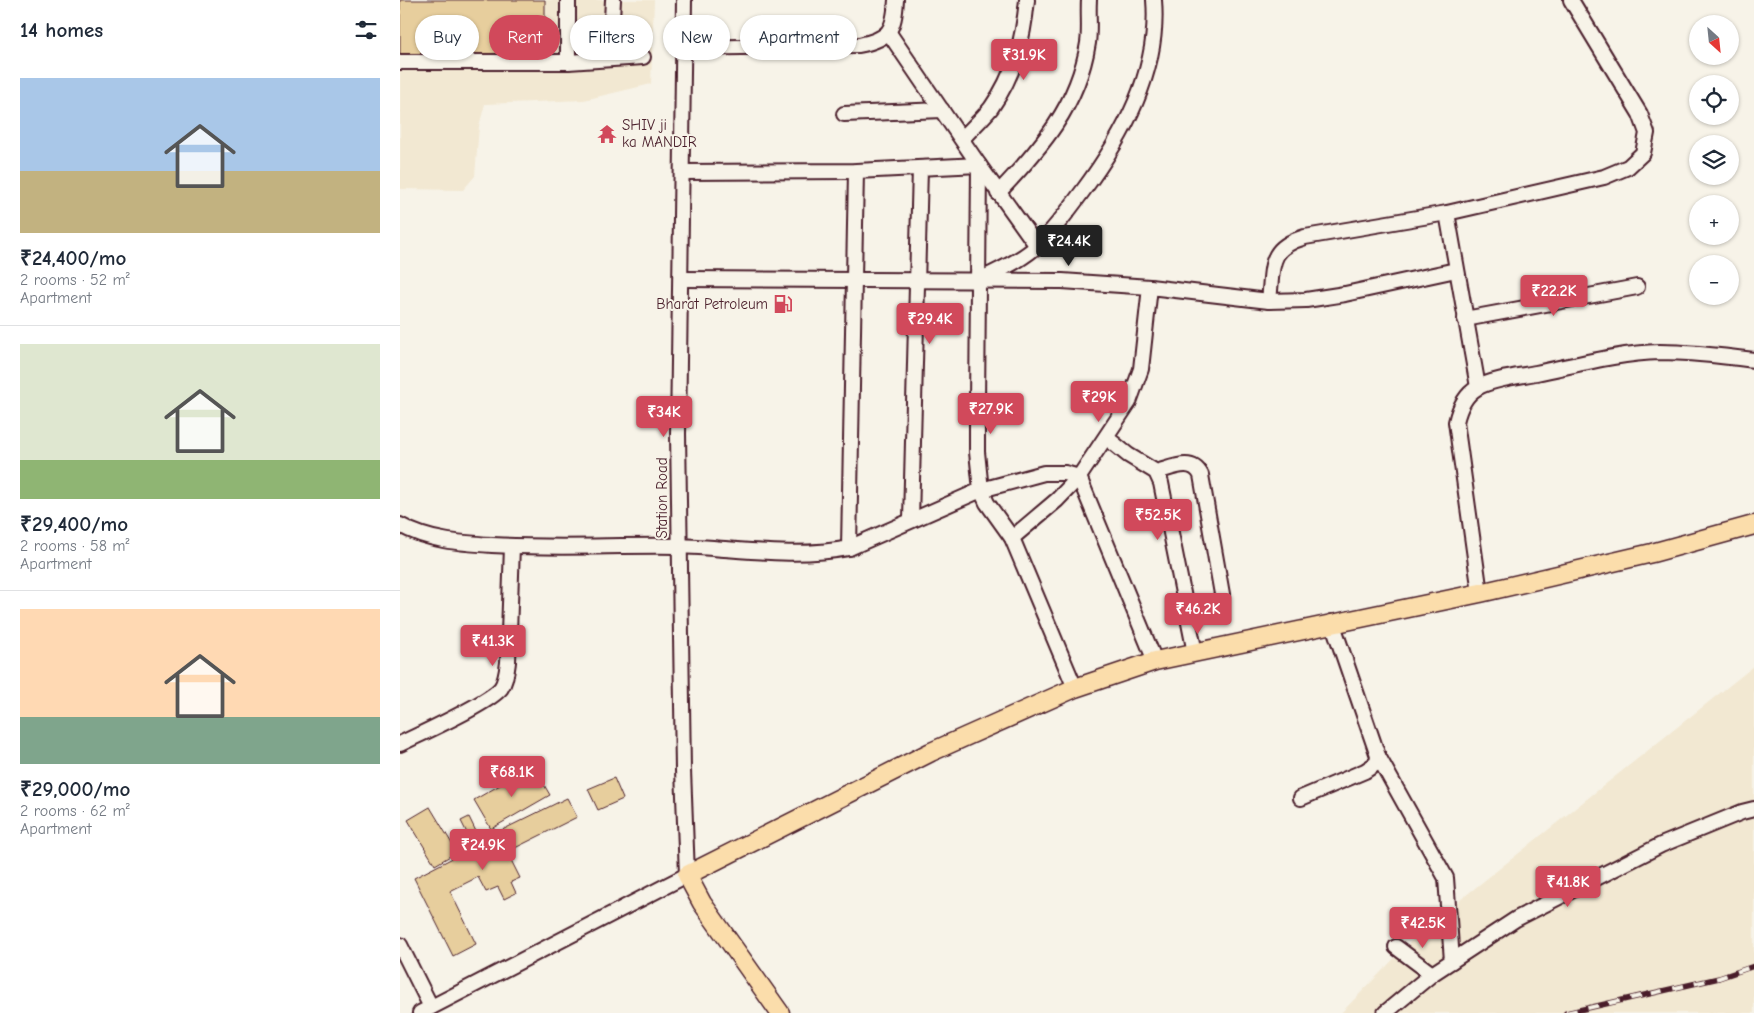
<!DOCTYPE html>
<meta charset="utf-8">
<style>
body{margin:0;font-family:"Comic Neue",sans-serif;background:#f2f2f3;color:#1f2937;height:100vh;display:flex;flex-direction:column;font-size:19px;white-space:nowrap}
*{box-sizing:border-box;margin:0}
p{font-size:16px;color:#747a83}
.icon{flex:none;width:28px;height:28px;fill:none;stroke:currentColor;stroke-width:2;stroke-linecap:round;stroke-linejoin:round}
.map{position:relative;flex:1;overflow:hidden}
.drawer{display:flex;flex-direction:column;background:#fff;width:400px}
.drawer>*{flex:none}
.hud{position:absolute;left:15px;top:15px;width:475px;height:45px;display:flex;gap:10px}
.needle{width:32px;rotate:153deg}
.tools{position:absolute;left:1289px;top:15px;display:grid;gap:10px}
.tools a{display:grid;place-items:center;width:50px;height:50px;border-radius:50%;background:#fff;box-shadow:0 1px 4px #0004;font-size:25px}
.price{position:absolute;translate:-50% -42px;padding:0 11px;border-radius:5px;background:#d1495b;color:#fff;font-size:16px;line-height:32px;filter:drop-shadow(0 1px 2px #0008)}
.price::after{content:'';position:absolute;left:50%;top:30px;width:15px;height:11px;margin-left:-8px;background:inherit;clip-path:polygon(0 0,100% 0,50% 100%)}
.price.on{background:#222;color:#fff}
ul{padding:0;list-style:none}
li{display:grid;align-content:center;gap:10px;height:265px;padding:0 20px}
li+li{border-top:1px solid #e0e1e3}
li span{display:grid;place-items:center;height:155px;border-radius:0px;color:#555}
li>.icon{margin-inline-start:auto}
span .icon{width:90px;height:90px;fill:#fffc;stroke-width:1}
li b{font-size:21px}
h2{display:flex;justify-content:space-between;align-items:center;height:60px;padding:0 20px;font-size:21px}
.tag{padding:0 18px;border-radius:22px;background:#fff;box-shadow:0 1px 4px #0004;font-size:18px;line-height:45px}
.tag.on{background:#d1495b;color:#fff}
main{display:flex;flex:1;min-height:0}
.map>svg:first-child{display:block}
.built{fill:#f2e8d2}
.building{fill:#e7ce9d;stroke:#4a1f2b}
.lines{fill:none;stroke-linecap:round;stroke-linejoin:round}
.minor-casing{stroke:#4a1f2b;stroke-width:18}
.major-casing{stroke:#4a1f2b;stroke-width:21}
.minor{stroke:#f7f3e8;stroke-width:14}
.major{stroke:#fbddab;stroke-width:18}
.rail-casing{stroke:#4a1f2b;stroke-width:5.5}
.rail{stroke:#f7f3e8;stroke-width:4;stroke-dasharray:11;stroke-linecap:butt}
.labels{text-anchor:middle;stroke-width:4;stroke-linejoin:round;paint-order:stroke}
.poi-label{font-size:15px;fill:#4a1f2b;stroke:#f7f3e8;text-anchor:start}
.street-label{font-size:15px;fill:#4a1f2b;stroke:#f7f3e8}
</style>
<main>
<section class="drawer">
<h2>14 homes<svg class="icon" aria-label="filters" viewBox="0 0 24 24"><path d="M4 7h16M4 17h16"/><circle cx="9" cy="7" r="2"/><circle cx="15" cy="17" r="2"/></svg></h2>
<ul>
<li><span style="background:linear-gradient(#a9c7e8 60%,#c2b280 0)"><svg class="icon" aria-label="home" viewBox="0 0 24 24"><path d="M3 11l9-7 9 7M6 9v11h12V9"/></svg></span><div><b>₹24,400/mo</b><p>2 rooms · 52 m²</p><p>Apartment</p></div></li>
<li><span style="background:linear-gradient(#dfe7d0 75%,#8fb573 0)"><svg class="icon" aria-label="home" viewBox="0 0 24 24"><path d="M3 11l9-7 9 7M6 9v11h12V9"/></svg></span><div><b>₹29,400/mo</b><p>2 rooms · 58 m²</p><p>Apartment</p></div></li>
<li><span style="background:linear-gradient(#ffd9b3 70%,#7fa58c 0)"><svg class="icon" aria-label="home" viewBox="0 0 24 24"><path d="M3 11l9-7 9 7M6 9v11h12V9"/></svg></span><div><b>₹29,000/mo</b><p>2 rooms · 62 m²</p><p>Apartment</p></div></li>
</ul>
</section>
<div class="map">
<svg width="1354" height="1013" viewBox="0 0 1354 1013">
<rect width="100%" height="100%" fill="#f7f3e8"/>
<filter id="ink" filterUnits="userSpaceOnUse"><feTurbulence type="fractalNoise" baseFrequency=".02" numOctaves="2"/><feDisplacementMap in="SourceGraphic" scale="10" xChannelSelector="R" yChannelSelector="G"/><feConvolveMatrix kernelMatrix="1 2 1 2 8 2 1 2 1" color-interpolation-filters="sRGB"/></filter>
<g filter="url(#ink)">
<!-- built -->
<g class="built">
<path d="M0,0H254L251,84L184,100L85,104L79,126L75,176L63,190L0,189Z"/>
<path d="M1354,666V1013H941L1021,931Z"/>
</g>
<!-- building -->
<g class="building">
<path d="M0,0H145V60L0,59Z"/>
<path d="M133,766L150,795L91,829L74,800Z"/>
<path d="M214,778L223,799L198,810L188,789Z"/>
<path d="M167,798L177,817L111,850L115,858L111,860L120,878L111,882L116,893L104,899L98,887L86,892L78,877L50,891L76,944L53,956L14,878L74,847L61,821L69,817L84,848L103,838L100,831Z"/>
<path d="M30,807L57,852L35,865L8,820Z"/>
</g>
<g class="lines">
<!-- minor casing -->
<g class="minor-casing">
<g id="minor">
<path d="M168,0V62"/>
<path d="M489,33L579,165L637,246"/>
<path d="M284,48L459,45C490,39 494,30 496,0"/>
<path d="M210,59L213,0"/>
<path d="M0,62H168L243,57"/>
<path d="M444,114L542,110"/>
<path d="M562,139C571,129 582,119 591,108C615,74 623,40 627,0"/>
<path d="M283,172L456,171L579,165L577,406V452L581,490L587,503L612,538L675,688"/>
<path d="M598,193C641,148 678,106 688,43C690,29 688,14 689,0"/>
<path d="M1047,213L1078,387"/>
<path d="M281,279L662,281L750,287L869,301L906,300L945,294L1056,270"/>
<path d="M582,279C601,269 622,260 638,245C654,230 668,211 682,192C723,137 760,71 754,0"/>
<path d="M869,301C873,267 867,248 905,237L1047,213L1204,177L1228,167L1243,153L1247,133L1240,114L1171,0"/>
<path d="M1065,319L1237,287"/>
<path d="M707,438L728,455L756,472L761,483L795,653"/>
<path d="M756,472C772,468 792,457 801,475L822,594"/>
<path d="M511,520L520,168"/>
<path d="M0,525C28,541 60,543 92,545C154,549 216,545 278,546C336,548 392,559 449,548L581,490L644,473H665L679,477L755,661"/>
<path d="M612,538L657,500L679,477L729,402L741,369L750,287"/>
<path d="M449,548L456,171"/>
<path d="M1080,593L1056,422C1059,409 1065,395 1077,388C1091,379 1120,376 1136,373C1176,365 1218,353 1260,352C1291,352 1323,356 1354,360"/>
<path d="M0,744C22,733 88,704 101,688C106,681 107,670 108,662L112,546"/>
<path d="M978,756L1046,878L1052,961"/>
<path d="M901,798L965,771L977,763L978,756L932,622"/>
<path d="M0,945L31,1007"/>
<path d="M996,947L1032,974"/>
<path d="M20,1013L287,875L283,770L278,434L284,0"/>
<path d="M985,1013L1032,974L1116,919L1261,845L1342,812L1354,809"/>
</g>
</g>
<!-- major casing -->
<g class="major-casing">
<path id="major" d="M380,1013L302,903L287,875L531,752L675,688L755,661L1080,593L1252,553L1354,525"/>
</g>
<!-- minor -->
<use href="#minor" class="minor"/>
<!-- major -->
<use href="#major" class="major"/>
<!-- rail casing -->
<g class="rail-casing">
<path id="rail" d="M1166,1013L1319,978L1354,966"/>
</g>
<!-- rail -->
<use href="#rail" class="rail"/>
</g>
</g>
<!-- icons -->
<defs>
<g id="temple-bare" transform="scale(1.5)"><path d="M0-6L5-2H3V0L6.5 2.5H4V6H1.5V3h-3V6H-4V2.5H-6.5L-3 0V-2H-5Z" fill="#d1495b" stroke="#f7f3e8" stroke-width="2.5" paint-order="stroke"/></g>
<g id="fuel-bare" transform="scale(1.5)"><path d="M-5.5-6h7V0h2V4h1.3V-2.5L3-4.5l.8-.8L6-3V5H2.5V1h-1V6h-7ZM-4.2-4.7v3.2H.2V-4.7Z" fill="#d1495b" stroke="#f7f3e8" stroke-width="2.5" paint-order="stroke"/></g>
</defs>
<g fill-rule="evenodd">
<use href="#temple-bare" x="207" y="134"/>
<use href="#fuel-bare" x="383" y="304"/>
</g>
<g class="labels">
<!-- poi labels -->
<g class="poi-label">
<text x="222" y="130">SHIV ji<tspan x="222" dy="17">ka MANDIR</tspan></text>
<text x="368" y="309" text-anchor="end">Bharat Petroleum</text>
</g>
<!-- street labels -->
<g class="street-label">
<text transform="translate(262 498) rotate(-90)" y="5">Station Road</text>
</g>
</g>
</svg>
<div class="tools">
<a><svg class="needle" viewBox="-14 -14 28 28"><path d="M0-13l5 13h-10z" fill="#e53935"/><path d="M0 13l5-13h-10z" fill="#747a83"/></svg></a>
<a><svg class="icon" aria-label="locate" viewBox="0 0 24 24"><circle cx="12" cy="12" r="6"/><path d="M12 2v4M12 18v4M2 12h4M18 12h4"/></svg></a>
<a><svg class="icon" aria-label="layers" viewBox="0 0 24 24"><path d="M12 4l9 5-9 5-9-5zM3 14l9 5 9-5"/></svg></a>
<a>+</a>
<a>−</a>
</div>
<b class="price" style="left:624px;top:81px">₹31.9K</b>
<b class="price on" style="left:669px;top:267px">₹24.4K</b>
<b class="price" style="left:1154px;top:317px">₹22.2K</b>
<b class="price" style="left:530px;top:345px">₹29.4K</b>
<b class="price" style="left:699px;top:423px">₹29K</b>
<b class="price" style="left:591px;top:435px">₹27.9K</b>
<b class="price" style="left:264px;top:438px">₹34K</b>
<b class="price" style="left:758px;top:541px">₹52.5K</b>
<b class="price" style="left:798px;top:635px">₹46.2K</b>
<b class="price" style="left:93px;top:667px">₹41.3K</b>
<b class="price" style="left:112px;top:798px">₹68.1K</b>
<b class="price" style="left:83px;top:871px">₹24.9K</b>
<b class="price" style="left:1168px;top:908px">₹41.8K</b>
<b class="price" style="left:1023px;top:949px">₹42.5K</b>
<div class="hud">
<a class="tag">Buy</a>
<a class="tag on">Rent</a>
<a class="tag">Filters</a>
<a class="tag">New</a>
<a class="tag">Apartment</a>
</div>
</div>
</main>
